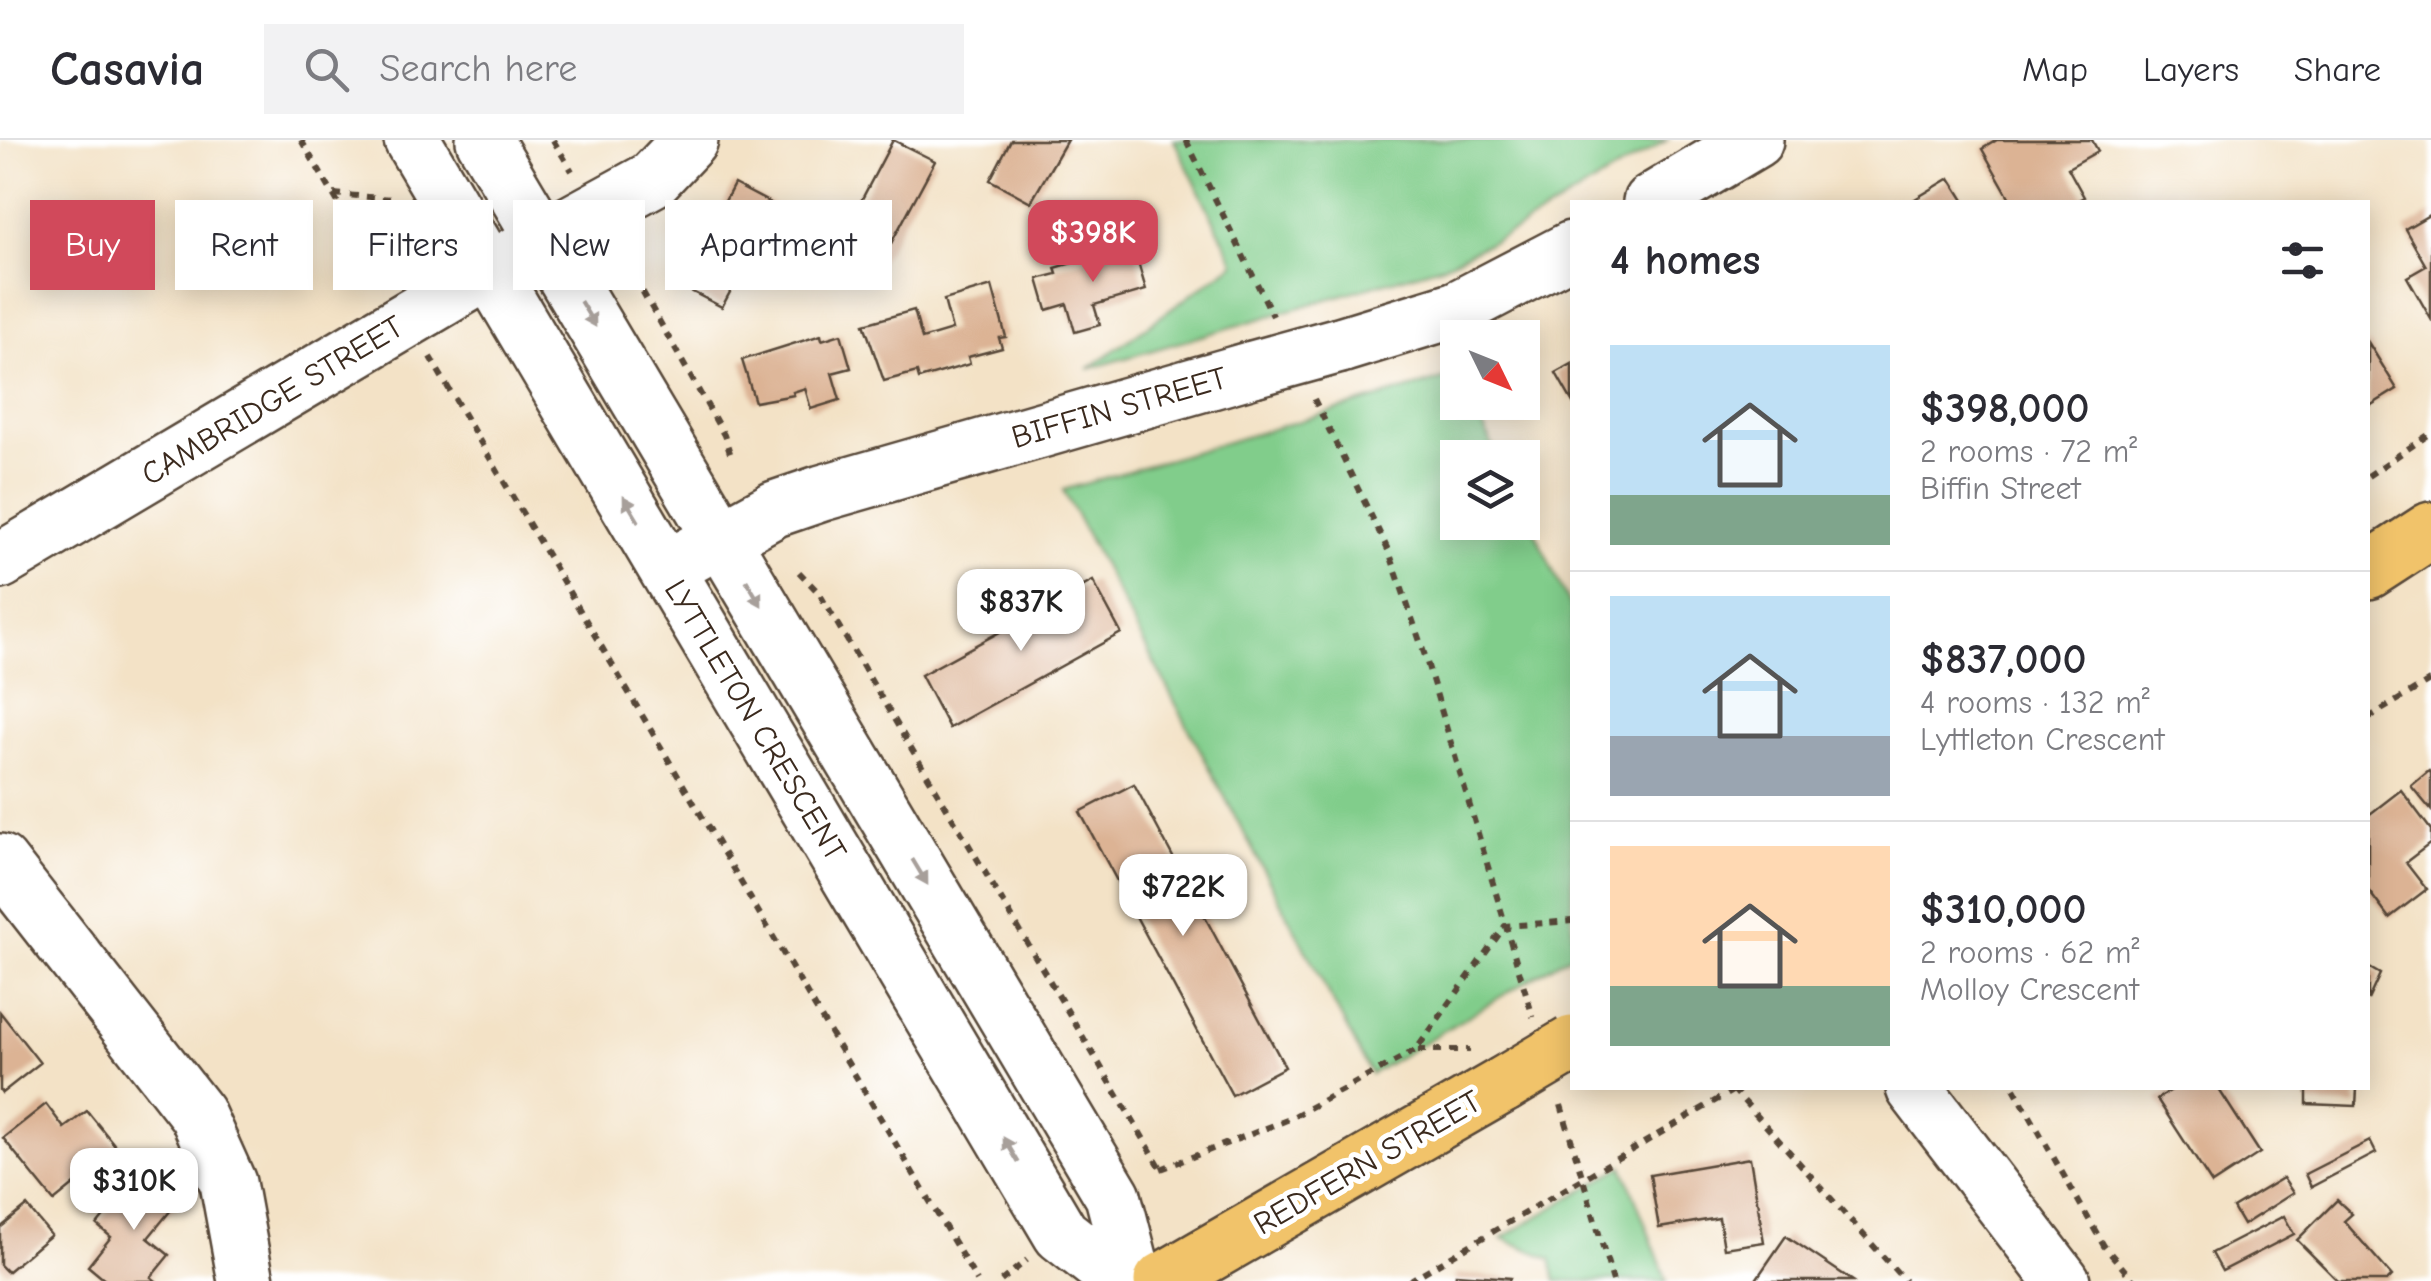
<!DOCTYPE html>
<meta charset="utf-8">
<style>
body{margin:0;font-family:"Comic Neue",sans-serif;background:#f2f2f3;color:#2b2b33;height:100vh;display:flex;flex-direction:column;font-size:38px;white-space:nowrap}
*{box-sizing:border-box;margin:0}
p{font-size:32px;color:#7c7c81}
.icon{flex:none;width:55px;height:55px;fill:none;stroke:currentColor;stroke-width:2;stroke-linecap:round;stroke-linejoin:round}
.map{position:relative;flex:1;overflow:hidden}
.drawer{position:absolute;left:1570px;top:60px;width:800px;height:890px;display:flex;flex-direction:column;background:#fff;border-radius:0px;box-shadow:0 5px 25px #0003}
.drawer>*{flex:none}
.banner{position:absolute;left:30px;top:60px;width:950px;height:90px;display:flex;gap:20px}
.needle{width:65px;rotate:133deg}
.fabs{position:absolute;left:1440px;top:180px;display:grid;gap:20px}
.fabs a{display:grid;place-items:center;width:100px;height:100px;border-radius:0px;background:#fff;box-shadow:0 5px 25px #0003;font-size:50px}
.price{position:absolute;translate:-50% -85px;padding:0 22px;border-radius:20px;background:#fff;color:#222;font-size:32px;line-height:65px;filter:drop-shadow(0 2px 5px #0008)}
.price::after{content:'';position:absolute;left:50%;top:60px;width:30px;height:22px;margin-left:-15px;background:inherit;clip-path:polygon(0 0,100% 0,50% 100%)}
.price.current{background:#d1495b;color:#fff}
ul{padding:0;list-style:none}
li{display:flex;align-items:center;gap:30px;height:250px;padding:0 40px}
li+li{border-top:2px solid #e1e1e2}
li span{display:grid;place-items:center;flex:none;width:280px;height:200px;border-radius:0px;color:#555}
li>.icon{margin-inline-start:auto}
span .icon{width:120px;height:120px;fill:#fffc;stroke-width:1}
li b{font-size:42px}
h2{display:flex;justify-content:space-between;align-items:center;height:120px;padding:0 40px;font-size:42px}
.tag{padding:0 35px;border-radius:0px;background:#fff;box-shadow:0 5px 25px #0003;font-size:35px;line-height:90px}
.tag.current{background:#d1495b;color:#fff}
header{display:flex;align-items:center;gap:60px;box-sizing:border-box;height:140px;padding:0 50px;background:#fff;border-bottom:2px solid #e1e1e2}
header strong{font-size:48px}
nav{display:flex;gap:55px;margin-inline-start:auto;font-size:35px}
.search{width:700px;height:90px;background:#f2f2f3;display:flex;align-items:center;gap:25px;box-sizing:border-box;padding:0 35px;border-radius:0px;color:#7c7c81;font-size:38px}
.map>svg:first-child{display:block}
.green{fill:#81cd8b;stroke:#5e7c54;stroke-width:2.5}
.building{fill:#dcb394}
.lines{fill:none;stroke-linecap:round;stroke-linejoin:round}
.minor-casing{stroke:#574637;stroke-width:60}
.major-casing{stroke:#574637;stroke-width:60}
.path{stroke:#574637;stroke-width:6;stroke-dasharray:8 8;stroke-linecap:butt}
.minor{stroke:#fff;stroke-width:55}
.major{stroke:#f1c36a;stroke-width:55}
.minor-bridge-casing{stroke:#574637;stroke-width:60;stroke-linecap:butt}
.major-bridge-casing{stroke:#574637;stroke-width:60;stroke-linecap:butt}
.minor-bridge{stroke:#fff;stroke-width:55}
.major-bridge{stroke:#f1c36a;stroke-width:55}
.oneway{fill:#a79f9a}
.labels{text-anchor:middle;stroke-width:10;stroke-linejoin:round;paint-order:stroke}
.street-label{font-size:32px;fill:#3b2a1e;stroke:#fff}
</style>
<header>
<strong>Casavia</strong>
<div class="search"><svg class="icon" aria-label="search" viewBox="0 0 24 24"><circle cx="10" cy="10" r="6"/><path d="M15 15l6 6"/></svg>Search here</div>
<nav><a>Map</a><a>Layers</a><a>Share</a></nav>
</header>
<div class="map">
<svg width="2431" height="1141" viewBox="0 0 2431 1141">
<rect width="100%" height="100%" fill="#fff"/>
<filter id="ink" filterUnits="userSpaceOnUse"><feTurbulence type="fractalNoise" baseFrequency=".01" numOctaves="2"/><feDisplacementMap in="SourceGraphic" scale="20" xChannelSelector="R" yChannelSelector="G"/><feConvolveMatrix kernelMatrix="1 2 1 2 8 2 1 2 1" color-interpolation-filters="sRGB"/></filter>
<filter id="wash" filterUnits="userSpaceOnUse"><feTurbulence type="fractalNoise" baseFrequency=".0048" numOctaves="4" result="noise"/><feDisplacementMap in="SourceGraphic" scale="40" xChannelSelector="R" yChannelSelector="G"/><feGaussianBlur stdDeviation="2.25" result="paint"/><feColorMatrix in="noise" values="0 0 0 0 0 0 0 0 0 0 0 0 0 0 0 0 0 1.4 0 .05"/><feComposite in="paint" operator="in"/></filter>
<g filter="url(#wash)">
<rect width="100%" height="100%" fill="#f3e2c6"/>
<!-- green -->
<g class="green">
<path d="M1174,0H1667L1516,90L1441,126L1088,229L1235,123Z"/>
<path d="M1457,235L1458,262L1479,263L1474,268L1498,317L1458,318V382H1522L1523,367L1572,471V814L1371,934L1063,350Z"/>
<path d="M1623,1026L1667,1141H1556L1551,1119L1502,1098Z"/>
</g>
<g id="blocks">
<!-- building -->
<g class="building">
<path d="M893,0L935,21L881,122L840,101Z"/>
<path d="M1011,0H1067L1031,62L990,40Z"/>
<path d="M1997,0H2092L2098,11L2068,28L2084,57L2074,62H2012L1982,9Z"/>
<path d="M1950,38L1965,62H1910Z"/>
<path d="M734,44L776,66L722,167L681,146Z"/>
<path d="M2431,74V179L2407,137L2426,126L2405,89Z"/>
<path d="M1133,105L1146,150L1094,165L1100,185L1075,192L1067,164L1047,170L1038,139L1057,134L1055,128Z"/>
<path d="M992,146L1006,197L999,198L1002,208L968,217L970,224L919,239L917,232L884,241L864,184L914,170L922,199L952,190L944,160Z"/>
<path d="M841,194L851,228L832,233L840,260L811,269L805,248L793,252L794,255L755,262L742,220L821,195L822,200Z"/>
<path d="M2368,202L2397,249L2368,267Z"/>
<path d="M1572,224V261L1556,233Z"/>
<path d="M1093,441L1121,493L949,588L921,535Z"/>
<path d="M2429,631L2431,633V670L2411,646Z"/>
<path d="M1134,644L1285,927L1232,955L1080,672Z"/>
<path d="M2401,650L2431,690V703L2406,722L2427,749L2389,778L2368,750V671L2370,674Z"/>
<path d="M2368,827L2380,834L2368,860Z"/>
<path d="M0,872L40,923L2,953L0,950Z"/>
<path d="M2175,948H2218L2260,1013L2212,1044L2157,959Z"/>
<path d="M2307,948H2357L2356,966L2307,964Z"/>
<path d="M46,964L64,988L87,971L118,1009L54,1061L3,998Z"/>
<path d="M2370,1001L2376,1013L2311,1047L2305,1034Z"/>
<path d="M1750,1018L1764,1102L1724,1108L1719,1078L1659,1088L1650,1035Z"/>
<path d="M145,1031L180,1059L148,1098L169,1115L151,1137L156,1141H106L88,1126L111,1097L97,1085L120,1057L133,1068L136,1065L124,1056Z"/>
<path d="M2283,1038L2293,1053L2243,1085L2233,1068Z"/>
<path d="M2337,1060L2352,1074L2344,1081L2392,1136L2387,1141H2338L2297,1100Z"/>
<path d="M27,1066L51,1095L7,1132L0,1125V1088Z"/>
<path d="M2284,1076L2294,1094L2222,1131L2212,1113Z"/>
<path d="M1786,1096L1853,1141H1755Z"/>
<path d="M1456,1134L1510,1138L1509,1141H1455Z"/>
</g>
</g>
</g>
<g filter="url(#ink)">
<use href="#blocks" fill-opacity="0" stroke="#574637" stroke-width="2.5"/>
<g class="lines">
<!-- minor casing -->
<g class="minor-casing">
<g id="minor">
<path d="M412,0L1061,1094L1121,1141"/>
<path d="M484,0L1113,1056L1135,1141"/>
<path d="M1651,62L1755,0"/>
<path d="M1340,205L1457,169L1572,109"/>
<path d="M688,417L775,369L822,353L1253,229"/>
<path d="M0,421L543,99L653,39L690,0"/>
<path d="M0,722L197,974L228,1043L246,1141"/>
<path d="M1914,948L2062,1141"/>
</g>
</g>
<!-- major casing -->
<g class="major-casing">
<g id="major">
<path d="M2368,431L2431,390"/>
<path d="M1162,1141L1503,945"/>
</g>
</g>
<!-- path -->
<g class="path">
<path d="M301,0L385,142"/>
<path d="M553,0L572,31"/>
<path d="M1186,0L1273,176"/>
<path d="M334,54L392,59"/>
<path d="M619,110L724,295L732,319"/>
<path d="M430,217L977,1141"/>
<path d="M1314,259L1390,414L1425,516L1533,877"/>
<path d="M2368,336L2431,293"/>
<path d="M799,432L819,453L1161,1028"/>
<path d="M2368,578L2431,540"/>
<path d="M1418,910H1470"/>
<path d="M2014,948L2104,1106L2134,1141"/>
<path d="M1733,949L1905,1141"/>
<path d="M1561,965L1613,1141"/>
<path d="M1161,1029L1287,980L1416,910L1505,786L1572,781"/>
<path d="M1001,1141L1027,1120"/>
<path d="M1409,1141L1737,948"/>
</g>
<!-- minor -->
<use href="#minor" class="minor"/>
<!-- major -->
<use href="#major" class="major"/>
<!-- minor-bridge casing -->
<g class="minor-bridge-casing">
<path id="minor-bridge" d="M1253,229L1340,205"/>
</g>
<!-- major-bridge casing -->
<g class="major-bridge-casing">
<path id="major-bridge" d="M1503,945L1572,904"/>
</g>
<!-- minor-bridge -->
<use href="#minor-bridge" class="minor-bridge"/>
<!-- major-bridge -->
<use href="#major-bridge" class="major-bridge"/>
</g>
<!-- one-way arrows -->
<defs><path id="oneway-solid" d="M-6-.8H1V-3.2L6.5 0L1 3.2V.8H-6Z" transform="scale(2.5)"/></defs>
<g class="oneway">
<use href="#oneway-solid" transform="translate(588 174) rotate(59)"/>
<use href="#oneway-solid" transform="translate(631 369) rotate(-121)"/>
<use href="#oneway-solid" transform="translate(754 453) rotate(59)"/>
<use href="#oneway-solid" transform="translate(920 732) rotate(59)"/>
<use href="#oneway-solid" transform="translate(1011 1010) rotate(-121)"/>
</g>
</g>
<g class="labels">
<!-- street labels -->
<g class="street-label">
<text transform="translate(272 260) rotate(-31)" y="11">CAMBRIDGE STREET</text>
<text transform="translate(1119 267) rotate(-16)" y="11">BIFFIN STREET</text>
<text transform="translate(756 580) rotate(59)" y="11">LYTTLETON CRESCENT</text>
<text transform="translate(1367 1022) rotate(-30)" y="11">REDFERN STREET</text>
</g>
</g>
</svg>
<div class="fabs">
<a><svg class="needle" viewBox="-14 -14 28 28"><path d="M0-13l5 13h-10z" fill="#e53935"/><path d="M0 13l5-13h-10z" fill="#7c7c81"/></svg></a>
<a><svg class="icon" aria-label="layers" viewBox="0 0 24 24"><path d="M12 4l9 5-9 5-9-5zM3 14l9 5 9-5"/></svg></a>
</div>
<b class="price current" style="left:1093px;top:145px">$398K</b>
<b class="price" style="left:1021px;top:514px">$837K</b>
<b class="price" style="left:1183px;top:799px">$722K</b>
<b class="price" style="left:134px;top:1093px">$310K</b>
<div class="banner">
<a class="tag current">Buy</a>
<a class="tag">Rent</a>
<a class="tag">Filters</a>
<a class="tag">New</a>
<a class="tag">Apartment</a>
</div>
<section class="drawer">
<h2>4 homes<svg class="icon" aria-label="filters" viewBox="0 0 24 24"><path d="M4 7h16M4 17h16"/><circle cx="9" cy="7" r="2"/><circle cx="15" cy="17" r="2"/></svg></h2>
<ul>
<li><span style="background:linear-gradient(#bfe0f5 75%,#7fa58c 0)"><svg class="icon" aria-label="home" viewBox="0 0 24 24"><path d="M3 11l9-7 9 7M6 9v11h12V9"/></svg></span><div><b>$398,000</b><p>2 rooms · 72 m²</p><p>Biffin Street</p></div></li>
<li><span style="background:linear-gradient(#bfe0f5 70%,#9aa5b1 0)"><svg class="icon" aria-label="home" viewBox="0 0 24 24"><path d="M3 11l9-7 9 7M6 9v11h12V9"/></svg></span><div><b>$837,000</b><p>4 rooms · 132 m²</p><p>Lyttleton Crescent</p></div></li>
<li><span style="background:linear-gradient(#ffd9b3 70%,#7fa58c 0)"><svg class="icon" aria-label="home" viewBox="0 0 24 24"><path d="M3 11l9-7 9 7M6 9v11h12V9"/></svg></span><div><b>$310,000</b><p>2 rooms · 62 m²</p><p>Molloy Crescent</p></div></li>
</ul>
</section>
</div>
